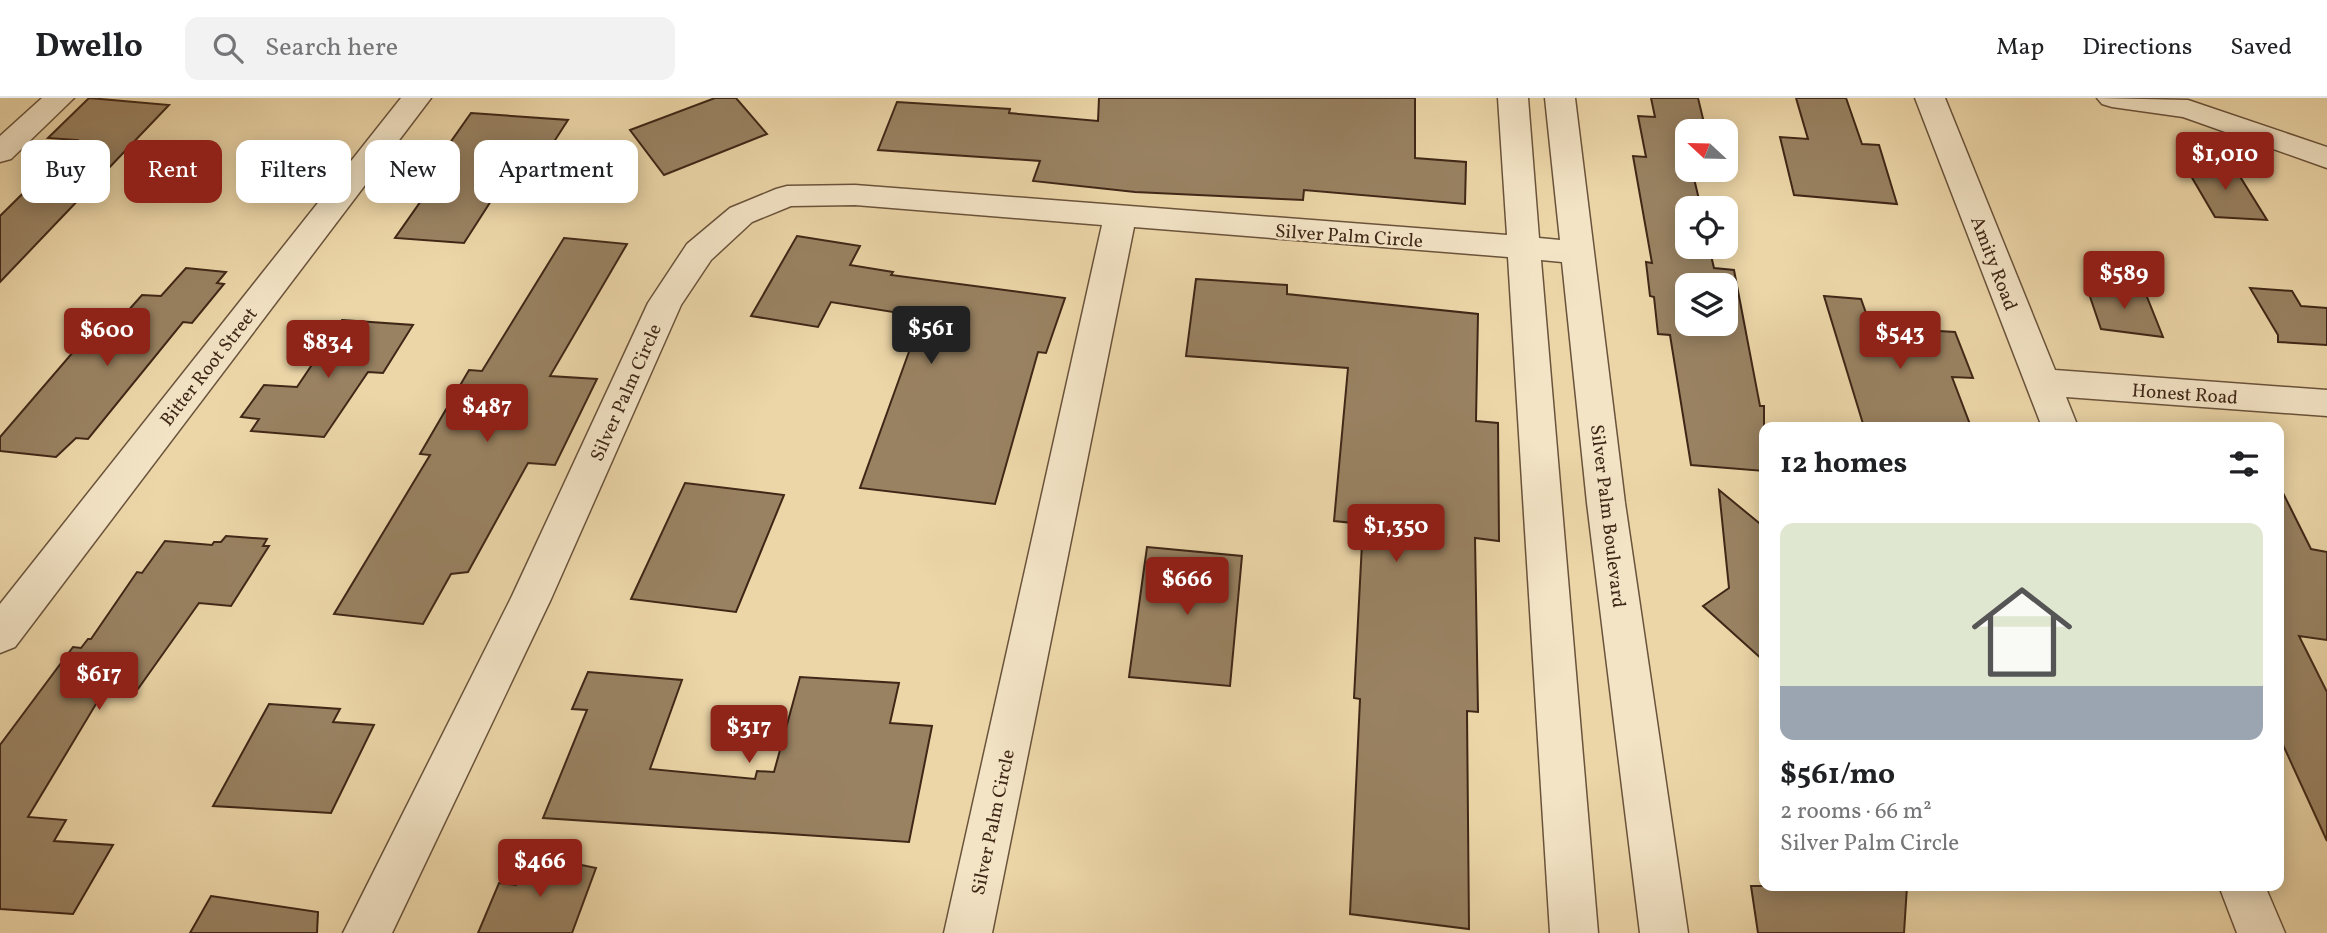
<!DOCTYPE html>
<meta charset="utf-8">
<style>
body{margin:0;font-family:Vollkorn,serif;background:#f2f2f2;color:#202124;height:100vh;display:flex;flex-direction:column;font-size:26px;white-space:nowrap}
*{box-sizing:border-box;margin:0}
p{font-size:23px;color:#757577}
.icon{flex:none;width:38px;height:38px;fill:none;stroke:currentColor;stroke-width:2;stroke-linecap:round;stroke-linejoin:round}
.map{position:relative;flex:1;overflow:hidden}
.side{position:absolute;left:1759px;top:324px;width:525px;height:469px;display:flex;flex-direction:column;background:#fff;border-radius:14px;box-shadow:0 4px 18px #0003}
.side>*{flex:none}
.guide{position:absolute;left:21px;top:42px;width:665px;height:63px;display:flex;gap:14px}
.needle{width:46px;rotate:292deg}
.buttons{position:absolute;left:1675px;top:21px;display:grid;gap:14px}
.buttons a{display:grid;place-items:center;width:63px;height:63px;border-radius:14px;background:#fff;box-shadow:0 4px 18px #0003;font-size:35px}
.price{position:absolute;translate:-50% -60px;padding:0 16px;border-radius:7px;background:#8f2418;color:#fff;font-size:23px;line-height:46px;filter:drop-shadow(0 2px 4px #0008)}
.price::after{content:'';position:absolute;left:50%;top:42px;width:21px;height:16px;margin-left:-10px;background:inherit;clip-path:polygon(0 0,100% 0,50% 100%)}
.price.selected{background:#222;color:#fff}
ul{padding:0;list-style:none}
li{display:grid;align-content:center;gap:14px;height:371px;padding:0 21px}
li span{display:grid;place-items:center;height:217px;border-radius:14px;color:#555}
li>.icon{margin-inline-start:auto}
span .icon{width:126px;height:126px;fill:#fffc;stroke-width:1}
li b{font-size:30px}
h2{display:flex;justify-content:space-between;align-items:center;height:84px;padding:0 21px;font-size:30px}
.pill{padding:0 24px;border-radius:14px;background:#fff;box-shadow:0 4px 18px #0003;font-size:24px;line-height:63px}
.pill.selected{background:#8f2418;color:#fff}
header{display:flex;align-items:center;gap:42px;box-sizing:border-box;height:98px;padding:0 35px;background:#fff;border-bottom:2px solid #e0e0e0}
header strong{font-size:33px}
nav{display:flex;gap:38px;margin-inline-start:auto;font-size:24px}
.search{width:490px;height:63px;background:#f2f2f2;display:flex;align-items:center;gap:18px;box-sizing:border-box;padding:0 24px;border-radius:14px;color:#757577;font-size:26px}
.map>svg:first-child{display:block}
.building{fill:#998262;stroke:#3f2717;stroke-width:2;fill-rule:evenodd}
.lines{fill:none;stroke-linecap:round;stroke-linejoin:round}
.street-casing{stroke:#6a533b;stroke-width:3}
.street{fill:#f3e4c6;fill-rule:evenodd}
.labels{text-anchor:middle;stroke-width:5;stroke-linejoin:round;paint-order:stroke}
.street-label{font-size:19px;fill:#3f2717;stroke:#f3e4c6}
</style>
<header>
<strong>Dwello</strong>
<div class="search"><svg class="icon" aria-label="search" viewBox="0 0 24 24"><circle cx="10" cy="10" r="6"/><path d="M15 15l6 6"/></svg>Search here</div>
<nav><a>Map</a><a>Directions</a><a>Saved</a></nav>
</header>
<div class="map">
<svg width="2327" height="835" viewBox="0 0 2327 835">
<rect width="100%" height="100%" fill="#ecd6a8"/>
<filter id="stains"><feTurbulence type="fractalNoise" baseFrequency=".00286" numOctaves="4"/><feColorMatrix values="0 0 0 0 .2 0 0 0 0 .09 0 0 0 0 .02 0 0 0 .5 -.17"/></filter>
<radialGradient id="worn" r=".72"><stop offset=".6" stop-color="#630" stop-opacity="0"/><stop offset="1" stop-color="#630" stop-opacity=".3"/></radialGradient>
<!-- building -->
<g class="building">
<path d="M89,0L169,7L0,184V118L77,42L48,40Z"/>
<path d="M715,0H736L767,36L664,77L630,32Z"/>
<path d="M1099,0H1415V60L1466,64L1465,106L1304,92L1303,102L1135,94L1033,83L1040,63L878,52L897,4L1010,11L1009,15L1098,23Z"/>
<path d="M1651,0H1698L1706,33H1683L1687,50V72H1692L1701,110H1687V149H1709L1714,170L1734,172L1760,308H1764V373L1691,367L1670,237L1658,236L1654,199L1650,198L1646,164L1652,165L1633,58L1646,59L1638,18L1655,19ZM1687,187H1726V226H1687Z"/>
<path d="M1796,0H1846L1862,46L1879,47L1897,106L1794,97L1780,39L1808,41Z"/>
<path d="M471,15L568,22L539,67L527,60L523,65L516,64L464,145L395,140L451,60L440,59Z"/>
<path d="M293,53L339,57L304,100L257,95Z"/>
<path d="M2184,66L2234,69L2267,122L2215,119Z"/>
<path d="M797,138L860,148L850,167L893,174L891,177L1065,200L1046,255L1038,254L995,406L860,390L915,237L904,236L912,217L831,204L818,229L751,218Z"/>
<path d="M564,140L627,146L550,278L597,281L555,367L528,365L468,474L451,476L423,526L334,516L430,357L420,356L469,272L482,273Z"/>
<path d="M186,170L226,174L217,185L224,186L192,225L183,224L88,341L76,340L56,359L0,353V339L86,239L104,240L142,197L161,198Z"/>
<path d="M1196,181L1287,187V196L1478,216L1476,323L1498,325L1499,443L1475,440L1478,614L1467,613L1469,831L1350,816L1360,601L1354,600L1363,426L1334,423L1348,270L1186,258Z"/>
<path d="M2086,187L2145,194L2163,239L2101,231Z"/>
<path d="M2250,190L2292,193L2301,208L2327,210V247L2278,244V237Z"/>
<path d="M1824,198L1861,201L1871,229L1955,234L1973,280L1952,279L1971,329H1864Z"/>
<path d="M342,222L413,227L383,275L368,274L324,339L251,333L259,321L241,319L264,287L297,289Z"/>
<path d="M685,385L784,397L736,514L631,501Z"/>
<path d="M2278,385L2311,451L2327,454V542L2299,538L2327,594V743L2278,636Z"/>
<path d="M1719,392L1764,429V563L1703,508L1729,490Z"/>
<path d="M226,438L267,441L263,448H269L231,508L199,505L138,591L108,586L28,719L66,722L54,743L113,747L73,816L0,811V647L73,549L81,550L88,541H91L137,474L142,475L165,443L212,447L214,444H221Z"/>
<path d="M1147,449L1242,458L1230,588L1129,579Z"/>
<path d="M588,574L682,582L650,671L755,681L757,673L774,674L800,579L899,585L890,625L932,628L909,744L543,720L587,612L572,611Z"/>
<path d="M269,606L340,611L333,624L374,627L331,715L213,708Z"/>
<path d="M528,756L596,770L572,835H478L499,785L516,787Z"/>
<path d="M1751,788H1907L1904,835H1758Z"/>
<path d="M211,798L318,814L317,835H190Z"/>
</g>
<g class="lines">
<!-- street casing -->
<g class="street-casing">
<g id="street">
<path d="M42,0H74L11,61L0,64V38Z"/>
<path d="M401,0H431L15,549L0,555V506Z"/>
<path d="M1498,0H1528L1539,140L1560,142L1545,0H1575L1625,405L1688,835H1640L1587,405L1562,164L1541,162L1598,835H1550L1508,159L1134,129L992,835H944L1102,127L855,107L791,108L752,124L711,162L681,207L551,501L392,835H343L512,498L648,205L687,146L730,110L776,91L787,88L855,87L1507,137Z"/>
<path d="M1915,0H1945L2055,272L2327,292V318L2066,299L2078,329H2042Z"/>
<path d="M2097,0L2188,2L2327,49V70L2183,19L2112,9L2102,6Z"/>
<path d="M2219,788H2265L2285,835H2237Z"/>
</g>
</g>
<!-- street -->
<use href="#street" class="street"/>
</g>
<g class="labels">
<!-- street labels -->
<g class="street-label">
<text transform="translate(1349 137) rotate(4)" y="7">Silver Palm Circle</text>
<text transform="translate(1995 165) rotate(69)" y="7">Amity Road</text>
<text transform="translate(208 268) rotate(-52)" y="7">Bitter Root Street</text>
<text transform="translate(625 294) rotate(-66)" y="7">Silver Palm Circle</text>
<text transform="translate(2185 295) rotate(4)" y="7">Honest Road</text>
<text transform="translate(1609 418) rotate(83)" y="7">Silver Palm Boulevard</text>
<text transform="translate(992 724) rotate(-78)" y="7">Silver Palm Circle</text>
</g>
</g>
<rect width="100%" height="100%" filter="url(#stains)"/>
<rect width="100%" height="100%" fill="url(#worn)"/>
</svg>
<div class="buttons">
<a><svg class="needle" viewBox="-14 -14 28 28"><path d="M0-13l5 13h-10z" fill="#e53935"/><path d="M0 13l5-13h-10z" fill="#757577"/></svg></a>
<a><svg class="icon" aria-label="locate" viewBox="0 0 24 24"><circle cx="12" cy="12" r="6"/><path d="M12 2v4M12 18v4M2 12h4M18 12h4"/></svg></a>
<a><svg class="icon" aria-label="layers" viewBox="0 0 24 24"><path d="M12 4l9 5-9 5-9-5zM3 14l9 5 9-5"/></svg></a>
</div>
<b class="price" style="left:2225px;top:94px">$1,010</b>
<b class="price" style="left:2124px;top:213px">$589</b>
<b class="price selected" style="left:931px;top:268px">$561</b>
<b class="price" style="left:107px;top:270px">$600</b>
<b class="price" style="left:1900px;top:273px">$543</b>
<b class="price" style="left:328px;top:282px">$834</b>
<b class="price" style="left:487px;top:346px">$487</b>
<b class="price" style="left:1396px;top:466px">$1,350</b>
<b class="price" style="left:1187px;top:519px">$666</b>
<b class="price" style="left:99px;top:614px">$617</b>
<b class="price" style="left:749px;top:667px">$317</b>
<b class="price" style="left:540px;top:801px">$466</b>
<div class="guide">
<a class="pill">Buy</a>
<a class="pill selected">Rent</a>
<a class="pill">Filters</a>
<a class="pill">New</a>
<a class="pill">Apartment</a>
</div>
<section class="side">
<h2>12 homes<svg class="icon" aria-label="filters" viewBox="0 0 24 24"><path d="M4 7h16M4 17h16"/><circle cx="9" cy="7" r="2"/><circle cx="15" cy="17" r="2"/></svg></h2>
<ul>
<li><span style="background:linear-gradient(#dfe7d0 75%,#9aa5b1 0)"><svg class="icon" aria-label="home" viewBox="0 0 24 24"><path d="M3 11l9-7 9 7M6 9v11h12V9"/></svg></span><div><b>$561/mo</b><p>2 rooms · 66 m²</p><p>Silver Palm Circle</p></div></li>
</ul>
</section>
</div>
